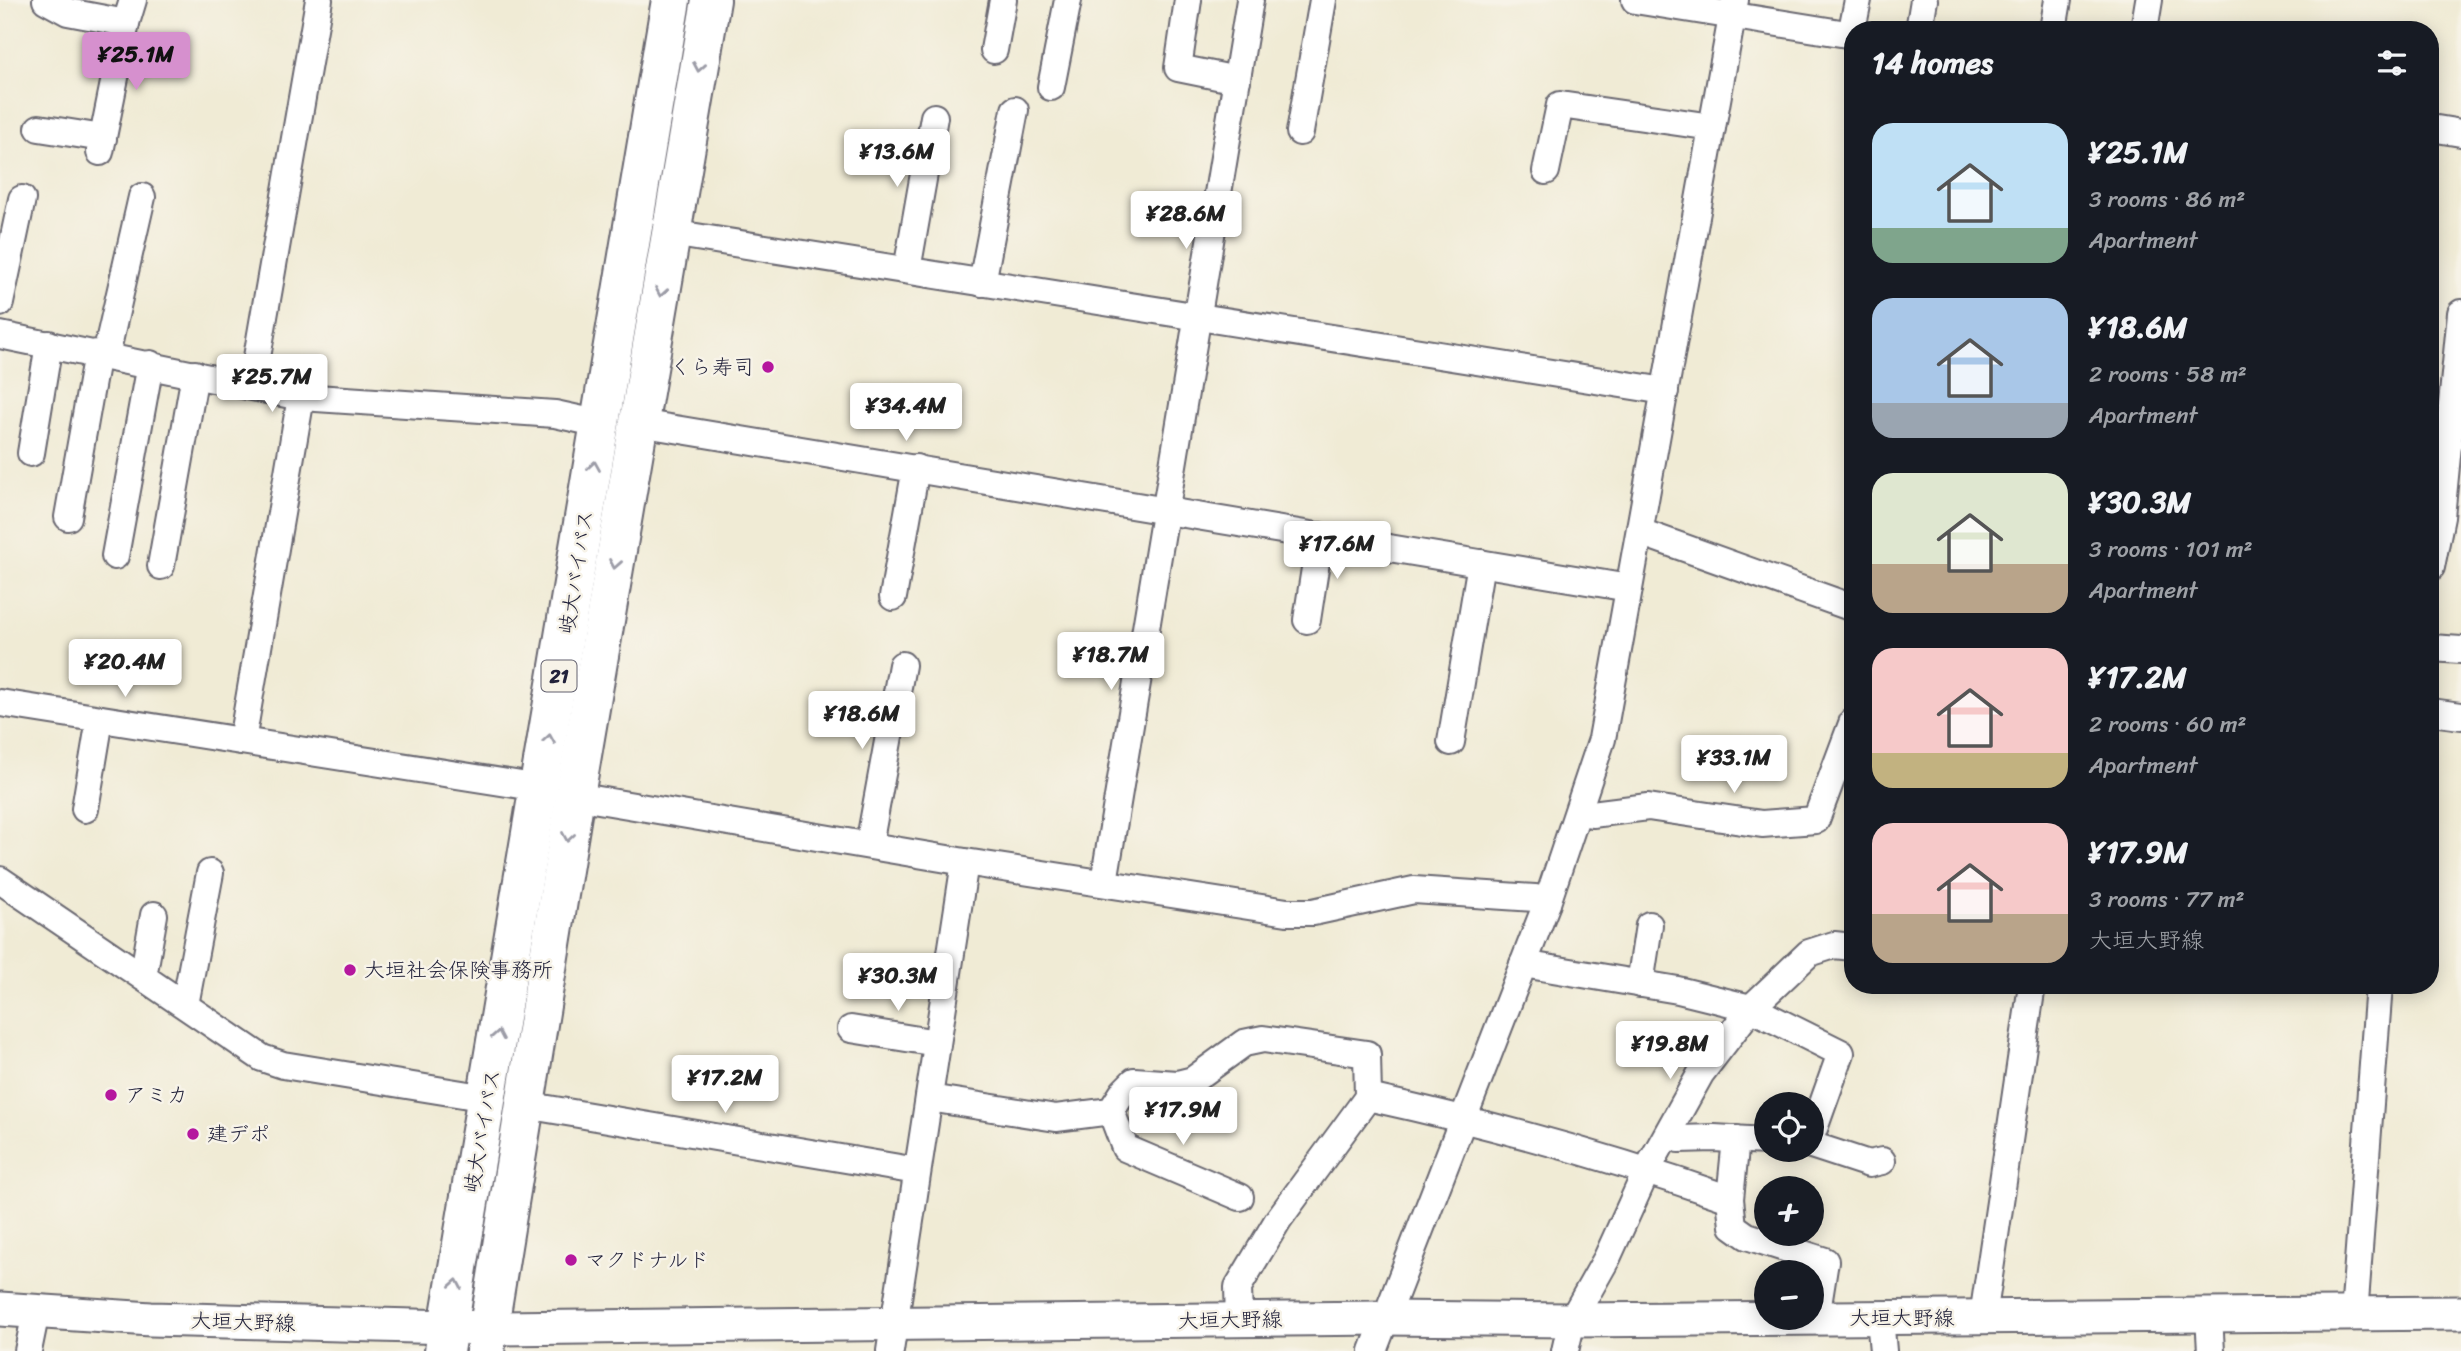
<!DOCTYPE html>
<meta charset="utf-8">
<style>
body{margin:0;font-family:Sriracha,"Klee One",sans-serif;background:#20242c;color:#f1f3f6;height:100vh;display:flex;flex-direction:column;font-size:26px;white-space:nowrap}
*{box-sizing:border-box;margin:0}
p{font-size:23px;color:#9ea1a6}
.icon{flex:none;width:38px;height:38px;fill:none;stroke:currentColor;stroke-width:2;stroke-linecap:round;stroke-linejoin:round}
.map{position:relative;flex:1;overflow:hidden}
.panel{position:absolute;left:1844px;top:21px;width:595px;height:973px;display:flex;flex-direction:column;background:#171b24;border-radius:28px;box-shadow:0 4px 18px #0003}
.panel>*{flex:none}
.fabs{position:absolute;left:1754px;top:1092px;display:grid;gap:14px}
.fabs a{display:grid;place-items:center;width:70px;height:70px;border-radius:50%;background:#171b24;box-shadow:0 4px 18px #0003;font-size:35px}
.price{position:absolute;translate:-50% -60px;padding:0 16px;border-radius:7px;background:#fff;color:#222;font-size:23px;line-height:46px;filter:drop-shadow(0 2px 4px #0008)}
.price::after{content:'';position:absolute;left:50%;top:42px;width:21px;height:16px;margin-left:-10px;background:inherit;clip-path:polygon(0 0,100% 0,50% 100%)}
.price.on{background:#d690ce;color:#111}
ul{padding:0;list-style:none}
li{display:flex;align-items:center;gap:21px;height:175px;padding:0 28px}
li span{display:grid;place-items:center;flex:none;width:196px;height:140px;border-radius:21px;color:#555}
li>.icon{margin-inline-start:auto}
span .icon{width:84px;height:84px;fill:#fffc;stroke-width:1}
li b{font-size:30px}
h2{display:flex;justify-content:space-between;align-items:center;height:84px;padding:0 28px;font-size:30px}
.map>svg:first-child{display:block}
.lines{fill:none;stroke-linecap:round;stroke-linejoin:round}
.minor-casing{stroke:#6a6871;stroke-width:30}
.major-casing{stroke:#6a6871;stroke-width:37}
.highway-casing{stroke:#6a6871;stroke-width:42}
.minor{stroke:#fff;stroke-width:26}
.major{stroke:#fff;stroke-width:33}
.highway{stroke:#fff;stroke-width:38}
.oneway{stroke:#9c9ca7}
.poi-dot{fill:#b5179e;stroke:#f7f3e8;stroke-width:2.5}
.labels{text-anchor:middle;stroke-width:5;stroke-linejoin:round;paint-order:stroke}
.shield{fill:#f7f3e8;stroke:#62616f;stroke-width:2}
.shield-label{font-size:19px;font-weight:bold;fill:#22223b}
.poi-label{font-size:21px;fill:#22223b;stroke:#f7f3e8;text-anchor:start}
.street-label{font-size:21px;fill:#22223b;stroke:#f7f3e8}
</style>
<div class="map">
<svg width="2461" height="1351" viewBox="0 0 2461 1351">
<rect width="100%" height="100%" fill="#f7f3e8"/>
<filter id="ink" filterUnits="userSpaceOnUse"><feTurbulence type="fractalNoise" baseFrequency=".0143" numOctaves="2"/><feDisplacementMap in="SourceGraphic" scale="14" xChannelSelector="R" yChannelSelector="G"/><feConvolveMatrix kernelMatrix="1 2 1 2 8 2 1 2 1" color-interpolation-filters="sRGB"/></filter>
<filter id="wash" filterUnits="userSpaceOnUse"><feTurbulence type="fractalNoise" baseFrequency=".00686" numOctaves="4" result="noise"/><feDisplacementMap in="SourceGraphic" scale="28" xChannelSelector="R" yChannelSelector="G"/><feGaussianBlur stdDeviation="1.57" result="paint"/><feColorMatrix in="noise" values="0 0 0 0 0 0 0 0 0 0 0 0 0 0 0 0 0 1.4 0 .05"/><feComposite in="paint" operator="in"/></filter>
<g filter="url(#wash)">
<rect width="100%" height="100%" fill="#f0ebd5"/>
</g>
<g filter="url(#ink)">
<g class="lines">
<!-- minor casing -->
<g class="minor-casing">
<g id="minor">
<path d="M46,0L68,12L126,23L133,0"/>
<path d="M1188,0L1178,68L1237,80"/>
<path d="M1635,0L1853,35"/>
<path d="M1919,30L1924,0"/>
<path d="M2053,30L2058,0"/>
<path d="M2144,30L2149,0"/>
<path d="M1851,35L1858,0"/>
<path d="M994,50L1003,0"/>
<path d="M1051,87L1068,0"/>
<path d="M39,128L103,138"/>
<path d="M2431,128L2461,133"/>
<path d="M1300,132L1323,0"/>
<path d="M100,152L126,23"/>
<path d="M1546,171L1560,105L1712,127"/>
<path d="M671,233L1665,391"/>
<path d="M907,270L934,117"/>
<path d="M982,283L1015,110"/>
<path d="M0,303L22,199"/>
<path d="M0,335L301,397L555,414L601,424"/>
<path d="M106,355L142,197"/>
<path d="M252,386L319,0"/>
<path d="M639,423L1629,588"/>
<path d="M31,453L49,344"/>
<path d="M68,517L97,353"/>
<path d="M1640,532L1853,608"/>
<path d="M115,556L150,364"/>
<path d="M161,566L195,374"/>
<path d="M2431,567L2441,517L2461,313"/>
<path d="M893,597L916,468"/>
<path d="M1307,620L1320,536"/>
<path d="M2431,648L2461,650"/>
<path d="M0,703L540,788"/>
<path d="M2431,712L2461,716"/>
<path d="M242,741L301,397"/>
<path d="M1451,742L1481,563"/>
<path d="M575,796L965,862L1287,912H1313L1414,890L1535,898L1547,903"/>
<path d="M85,809L100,719"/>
<path d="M1579,812L1592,814L1648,807L1762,824L1816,820L1853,721"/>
<path d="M869,845L902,665"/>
<path d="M0,880L262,1058L283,1065L487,1098"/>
<path d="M1104,882L1250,0"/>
<path d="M1523,964L1678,990L1751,1008L1841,1053L1811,1137"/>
<path d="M143,977L154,915"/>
<path d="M1640,984L1649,925"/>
<path d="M185,1005L210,873"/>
<path d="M851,1029L937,1043"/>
<path d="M1368,1097C1491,1124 1611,1157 1730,1199L1733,1226L1747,1236L1825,1261L1816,1318"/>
<path d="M929,1098L1056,1118L1111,1111L1124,1091L1134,1081L1177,1084L1193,1080L1244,1043L1263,1039L1367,1054L1368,1097L1278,1220L1238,1287L1239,1320"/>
<path d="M525,1105L917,1171"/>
<path d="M1111,1111L1125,1148L1240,1197"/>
<path d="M1669,1134L1679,1139L1714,1138L1766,1141"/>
<path d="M1811,1145L1869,1164L1882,1161"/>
<path d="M1730,1199L1736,1139"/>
<path d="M2354,1315L2379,985"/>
<path d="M2209,1316L2211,1351"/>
<path d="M1983,1317L2032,985"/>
<path d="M1880,1318L1883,1351"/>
<path d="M28,1351L36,1312"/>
<path d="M890,1351L965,862"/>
<path d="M1373,1351L1547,903L1602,739L1735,0"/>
<path d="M1565,1351L1572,1320L1607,1258L1647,1170L1701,1073L1751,1008L1809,953L1834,945L1853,947"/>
</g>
</g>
<!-- major casing -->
<g class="major-casing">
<path id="major" d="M0,1309L151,1319L489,1328L1385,1318L1572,1320L2461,1313"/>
</g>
<!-- highway casing -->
<g class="highway-casing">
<g id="highway">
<path d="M444,1351L671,0"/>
<path d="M485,1351L575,796L711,0"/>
</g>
</g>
<!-- minor -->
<use href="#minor" class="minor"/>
<!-- major -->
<use href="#major" class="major"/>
<!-- highway -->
<use href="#highway" class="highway"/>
</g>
<!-- one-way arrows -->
<defs><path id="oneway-chevron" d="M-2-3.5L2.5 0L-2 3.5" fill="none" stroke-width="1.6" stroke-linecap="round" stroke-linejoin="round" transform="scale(1.75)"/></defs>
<g class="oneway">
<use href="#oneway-chevron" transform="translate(699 67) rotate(100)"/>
<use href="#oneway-chevron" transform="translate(661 292) rotate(100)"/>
<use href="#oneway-chevron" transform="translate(594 466) rotate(-81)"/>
<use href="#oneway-chevron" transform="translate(615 564) rotate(100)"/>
<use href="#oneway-chevron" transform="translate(549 739) rotate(-81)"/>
<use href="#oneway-chevron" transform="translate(568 837) rotate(99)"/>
<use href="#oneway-chevron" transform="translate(498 1035) rotate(-80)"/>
<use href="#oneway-chevron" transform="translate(456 1284) rotate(-80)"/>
</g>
</g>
<!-- markers -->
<g class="poi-dot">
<circle cx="768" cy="367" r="7"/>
<circle cx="350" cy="970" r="7"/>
<circle cx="111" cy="1095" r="7"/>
<circle cx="193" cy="1134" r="7"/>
<circle cx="571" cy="1260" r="7"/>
</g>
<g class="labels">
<!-- shield labels -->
<rect class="shield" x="541.5" y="660.5" width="35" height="31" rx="5"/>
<g class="shield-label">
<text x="559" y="683">21</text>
</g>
<!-- poi labels -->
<g class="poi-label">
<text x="754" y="374" text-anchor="end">くら寿司</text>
<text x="364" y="977">大垣社会保険事務所</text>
<text x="125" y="1102">アミカ</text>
<text x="207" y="1141">建デポ</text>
<text x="585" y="1267">マクドナルド</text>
</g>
<!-- street labels -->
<g class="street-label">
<text transform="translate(576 572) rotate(-81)" y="7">岐大バイパス</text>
<text transform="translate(482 1131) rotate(-80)" y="7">岐大バイパス</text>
<text x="1902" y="1325">大垣大野線</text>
<text transform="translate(1230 1320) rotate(-1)" y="7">大垣大野線</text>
<text transform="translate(243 1322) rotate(2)" y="7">大垣大野線</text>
</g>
</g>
</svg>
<div class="fabs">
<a><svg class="icon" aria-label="locate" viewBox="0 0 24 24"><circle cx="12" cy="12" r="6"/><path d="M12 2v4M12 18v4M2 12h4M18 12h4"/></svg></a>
<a>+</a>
<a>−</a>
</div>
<b class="price on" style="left:136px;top:92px">¥25.1M</b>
<b class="price" style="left:897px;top:189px">¥13.6M</b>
<b class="price" style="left:1186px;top:251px">¥28.6M</b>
<b class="price" style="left:272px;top:414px">¥25.7M</b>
<b class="price" style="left:906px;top:443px">¥34.4M</b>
<b class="price" style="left:1337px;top:581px">¥17.6M</b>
<b class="price" style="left:1111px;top:692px">¥18.7M</b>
<b class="price" style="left:125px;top:699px">¥20.4M</b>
<b class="price" style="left:862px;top:751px">¥18.6M</b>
<b class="price" style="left:1734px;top:795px">¥33.1M</b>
<b class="price" style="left:898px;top:1013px">¥30.3M</b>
<b class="price" style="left:1670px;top:1081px">¥19.8M</b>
<b class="price" style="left:725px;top:1115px">¥17.2M</b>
<b class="price" style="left:1183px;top:1147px">¥17.9M</b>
<section class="panel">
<h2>14 homes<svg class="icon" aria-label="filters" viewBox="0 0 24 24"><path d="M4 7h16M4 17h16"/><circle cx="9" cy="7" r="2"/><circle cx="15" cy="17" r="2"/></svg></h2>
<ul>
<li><span style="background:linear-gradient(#bfe0f5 75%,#7fa58c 0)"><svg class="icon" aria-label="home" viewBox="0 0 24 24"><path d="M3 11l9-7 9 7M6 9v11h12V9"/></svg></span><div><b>¥25.1M</b><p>3 rooms · 86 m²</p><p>Apartment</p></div></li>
<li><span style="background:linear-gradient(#a9c7e8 75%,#9aa5b1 0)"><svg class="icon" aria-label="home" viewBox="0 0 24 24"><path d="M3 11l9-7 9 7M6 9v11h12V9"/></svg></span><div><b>¥18.6M</b><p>2 rooms · 58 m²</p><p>Apartment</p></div></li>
<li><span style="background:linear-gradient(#dfe7d0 65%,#b9a48a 0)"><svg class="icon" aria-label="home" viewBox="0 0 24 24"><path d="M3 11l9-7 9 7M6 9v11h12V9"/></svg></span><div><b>¥30.3M</b><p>3 rooms · 101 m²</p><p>Apartment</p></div></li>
<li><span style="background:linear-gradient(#f6c9c9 75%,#c2b280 0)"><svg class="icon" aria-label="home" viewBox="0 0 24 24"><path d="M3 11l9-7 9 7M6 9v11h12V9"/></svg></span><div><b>¥17.2M</b><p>2 rooms · 60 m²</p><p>Apartment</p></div></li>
<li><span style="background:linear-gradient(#f6c9c9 65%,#b9a48a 0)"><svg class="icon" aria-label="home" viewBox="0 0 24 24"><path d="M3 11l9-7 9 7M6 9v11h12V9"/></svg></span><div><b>¥17.9M</b><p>3 rooms · 77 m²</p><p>大垣大野線</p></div></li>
</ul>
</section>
</div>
